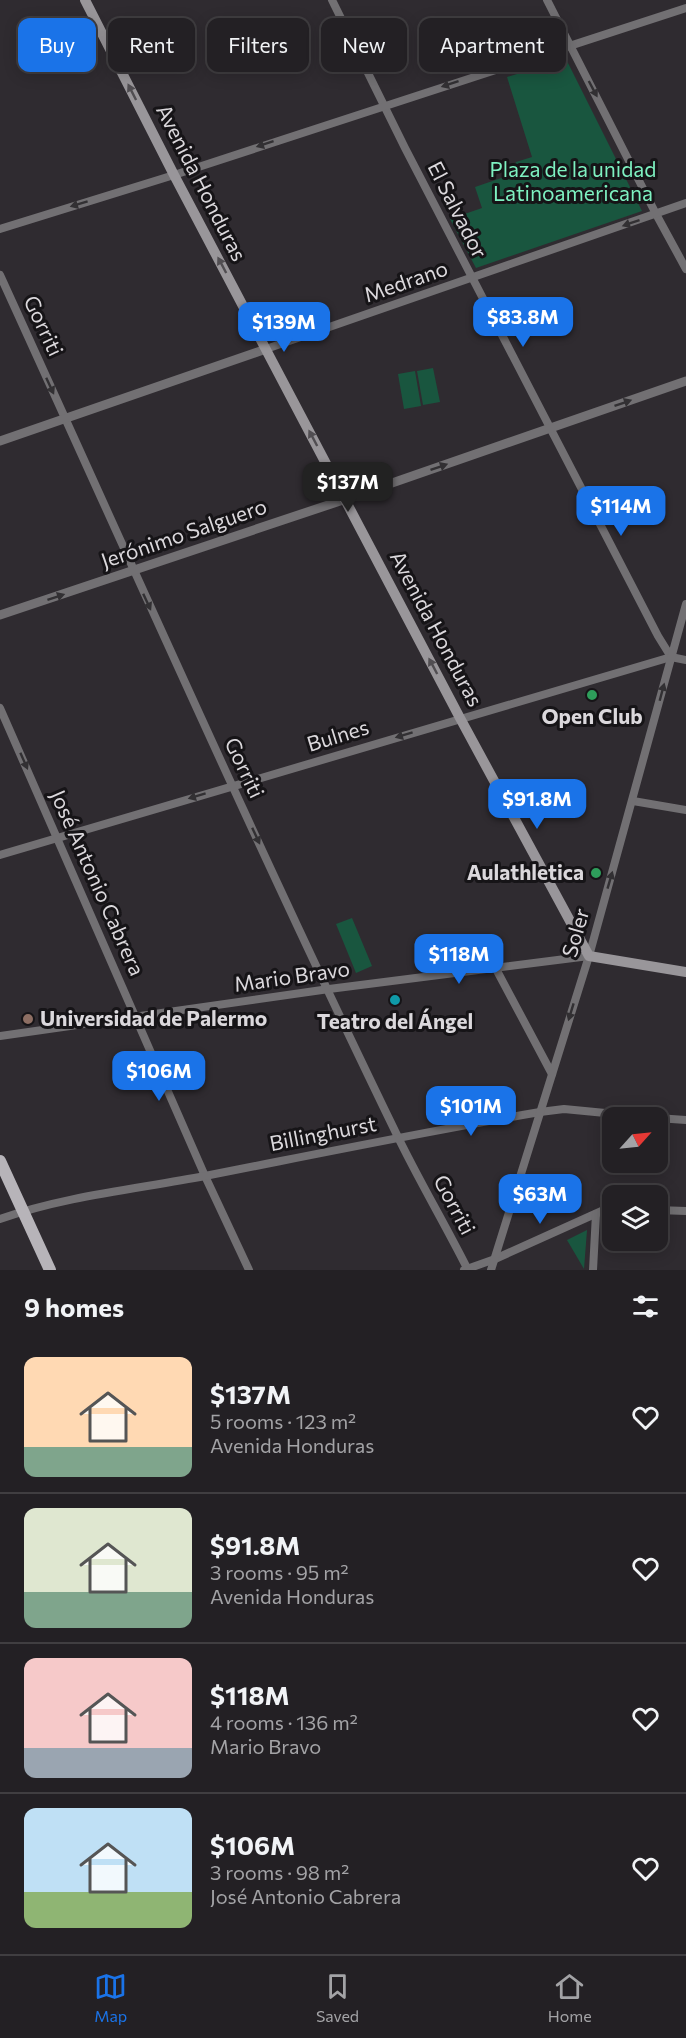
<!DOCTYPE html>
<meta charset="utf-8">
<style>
body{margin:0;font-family:Commissioner,sans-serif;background:#2b282c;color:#f1f3f6;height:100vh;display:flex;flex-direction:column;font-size:22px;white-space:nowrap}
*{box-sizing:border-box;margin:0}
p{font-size:20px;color:#a3a3a6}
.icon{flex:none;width:33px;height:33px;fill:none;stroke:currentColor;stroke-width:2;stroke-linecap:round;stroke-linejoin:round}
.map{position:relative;height:1270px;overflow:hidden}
.sheet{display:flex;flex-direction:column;background:#232024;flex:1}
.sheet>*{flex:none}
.banner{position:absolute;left:18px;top:18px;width:651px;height:54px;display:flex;gap:12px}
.needle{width:39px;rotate:63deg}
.fabs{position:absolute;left:602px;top:1107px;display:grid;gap:12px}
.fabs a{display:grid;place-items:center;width:66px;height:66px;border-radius:12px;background:#232024;box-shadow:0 3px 15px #0003,0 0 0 2px #403e41;font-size:30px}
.price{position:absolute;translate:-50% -51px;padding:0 14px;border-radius:12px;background:#1a73e8;color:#fff;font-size:20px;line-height:39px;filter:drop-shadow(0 2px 3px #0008)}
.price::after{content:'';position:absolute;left:50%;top:36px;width:18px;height:14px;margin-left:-9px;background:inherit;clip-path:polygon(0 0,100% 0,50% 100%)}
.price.selected{background:#222;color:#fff}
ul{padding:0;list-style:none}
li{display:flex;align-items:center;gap:18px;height:150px;padding:0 24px}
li+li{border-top:2px solid #403e41}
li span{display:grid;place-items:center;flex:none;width:168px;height:120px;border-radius:12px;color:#555}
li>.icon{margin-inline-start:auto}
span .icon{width:72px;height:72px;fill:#fffc;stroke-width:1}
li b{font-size:26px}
h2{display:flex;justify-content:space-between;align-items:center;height:72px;padding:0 24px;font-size:26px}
.tag{padding:0 21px;border-radius:12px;background:#232024;box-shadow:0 3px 15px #0003,0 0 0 2px #403e41;font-size:21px;line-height:54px}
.tag.selected{background:#1a73e8;color:#fff}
.tab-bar{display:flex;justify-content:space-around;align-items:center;height:84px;border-top:2px solid #403e41;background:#232024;font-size:16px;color:#a3a3a6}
.tab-bar a{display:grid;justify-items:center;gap:3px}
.tab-bar .selected{color:#1a73e8}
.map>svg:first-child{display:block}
.green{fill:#19563f}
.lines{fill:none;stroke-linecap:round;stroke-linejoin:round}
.minor{stroke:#727073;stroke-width:8}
.tertiary{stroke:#727073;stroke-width:9}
.secondary{stroke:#99969a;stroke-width:10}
.primary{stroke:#b7b4b9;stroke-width:12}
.oneway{fill:#323033}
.oneway2{fill:#514e52}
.leisure-dot{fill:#2e9e5b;stroke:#161417;stroke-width:2}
.culture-dot{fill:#0f9aa8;stroke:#161417;stroke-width:2}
.education-dot{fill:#8d6e63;stroke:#161417;stroke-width:2}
.labels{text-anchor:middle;stroke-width:6;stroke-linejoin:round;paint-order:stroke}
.park-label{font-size:21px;fill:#7ef1c1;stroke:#161417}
.street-label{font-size:21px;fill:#dbd8dc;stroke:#161417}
.poi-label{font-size:21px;font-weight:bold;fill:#dbd8dc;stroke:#161417}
</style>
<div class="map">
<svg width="686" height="1270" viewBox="0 0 686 1270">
<rect width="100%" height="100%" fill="#2f2b30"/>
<!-- green -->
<g class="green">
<path d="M566,59L642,211L476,268L450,219L482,208L475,187L510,175L516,162L532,157L507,77Z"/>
<path d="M433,368L440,402L423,405L417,371Z"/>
<path d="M415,371L421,406L404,409L398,374Z"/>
<path d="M352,918L372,966L356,973L336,924Z"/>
<path d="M587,1230L584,1269L567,1240Z"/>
</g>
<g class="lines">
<!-- minor -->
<g class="minor">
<path d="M332,0L405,148L658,636L671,657"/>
<path d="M547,0L656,214L686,269"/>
<path d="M0,229L174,175L686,8"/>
<path d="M0,275C131,562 258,849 396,1133C418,1179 445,1224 468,1270"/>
<path d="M266,349L686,203"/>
<path d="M0,708L205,1176L249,1270"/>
<path d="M633,801L686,810"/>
<path d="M0,855L671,657L686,660"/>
<path d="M495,967L552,1074"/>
<path d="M0,1036L329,989L589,956"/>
<path d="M657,1118L686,1120"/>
<path d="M657,1210L686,1211"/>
<path d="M0,1219C65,1196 137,1189 205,1176C317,1154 428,1131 540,1112L564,1109L657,1118"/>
<path d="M464,1270L495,1259L606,1209H612"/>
<path d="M491,1270L589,956L686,604"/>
<path d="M593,1270L596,1214"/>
</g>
<!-- tertiary -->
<g class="tertiary">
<path d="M0,441L266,349"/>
<path d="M0,615L346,499L686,381"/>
</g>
<!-- secondary -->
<path class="secondary" d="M85,0L174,175L460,718L589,956L686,972"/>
<!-- primary -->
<path class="primary" d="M0,1161L50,1270"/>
</g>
<!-- one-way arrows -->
<defs><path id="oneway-solid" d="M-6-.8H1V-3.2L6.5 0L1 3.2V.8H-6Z" transform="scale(1.5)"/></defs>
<g class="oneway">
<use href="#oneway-solid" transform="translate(450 84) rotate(162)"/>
<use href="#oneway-solid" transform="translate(593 89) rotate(62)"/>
<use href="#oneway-solid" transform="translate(265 144) rotate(162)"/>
<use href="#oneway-solid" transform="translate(79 204) rotate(163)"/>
<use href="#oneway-solid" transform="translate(631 223) rotate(161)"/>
<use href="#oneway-solid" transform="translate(50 386) rotate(65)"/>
<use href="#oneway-solid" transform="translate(623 403) rotate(-19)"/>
<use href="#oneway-solid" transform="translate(439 467) rotate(-19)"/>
<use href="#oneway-solid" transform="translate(56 597) rotate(-18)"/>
<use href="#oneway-solid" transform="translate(147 602) rotate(65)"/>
<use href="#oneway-solid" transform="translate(662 692) rotate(-75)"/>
<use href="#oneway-solid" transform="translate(404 735) rotate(163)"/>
<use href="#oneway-solid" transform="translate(24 761) rotate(66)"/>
<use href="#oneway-solid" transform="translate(197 796) rotate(163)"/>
<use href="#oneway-solid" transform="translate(256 836) rotate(65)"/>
<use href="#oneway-solid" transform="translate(610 880) rotate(-74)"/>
<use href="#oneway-solid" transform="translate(571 1012) rotate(107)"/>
</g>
<g class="oneway2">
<use href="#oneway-solid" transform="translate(132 92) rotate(-117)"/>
<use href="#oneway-solid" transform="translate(222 265) rotate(-118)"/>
<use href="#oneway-solid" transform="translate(313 438) rotate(-118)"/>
<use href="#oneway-solid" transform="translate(433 666) rotate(-118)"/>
</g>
<!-- markers -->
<g class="leisure-dot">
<circle cx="592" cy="695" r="6"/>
<circle cx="596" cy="873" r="6"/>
</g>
<circle class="culture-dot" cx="395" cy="1000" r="6"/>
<circle class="education-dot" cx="28" cy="1019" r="6"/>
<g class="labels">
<!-- park labels -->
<g class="park-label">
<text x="573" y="177">Plaza de la unidad<tspan x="573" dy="24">Latinoamericana</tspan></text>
</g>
<!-- street labels -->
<g class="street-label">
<text transform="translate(201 183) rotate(63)" y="7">Avenida Honduras</text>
<text transform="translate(457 210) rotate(63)" y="7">El Salvador</text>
<text transform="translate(406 282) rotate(-19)" y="7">Medrano</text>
<text transform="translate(43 326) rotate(65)" y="7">Gorriti</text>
<text transform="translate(184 534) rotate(-19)" y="7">Jerónimo Salguero</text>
<text transform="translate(436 629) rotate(62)" y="7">Avenida Honduras</text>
<text transform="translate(338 736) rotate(-17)" y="7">Bulnes</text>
<text transform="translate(244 768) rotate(65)" y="7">Gorriti</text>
<text transform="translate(97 883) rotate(66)" y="7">José Antonio Cabrera</text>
<text transform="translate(576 933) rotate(-74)" y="7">Soler</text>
<text transform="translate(292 977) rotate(-8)" y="7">Mario Bravo</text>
<text transform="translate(323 1134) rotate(-11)" y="7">Billinghurst</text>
<text transform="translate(454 1205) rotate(62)" y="7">Gorriti</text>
</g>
<!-- poi labels -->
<g class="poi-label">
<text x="592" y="724">Open Club</text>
<text x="584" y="880" text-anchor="end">Aulathletica</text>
<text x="40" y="1026" text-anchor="start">Universidad de Palermo</text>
<text x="395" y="1029">Teatro del Ángel</text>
</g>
</g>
</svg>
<div class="fabs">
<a><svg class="needle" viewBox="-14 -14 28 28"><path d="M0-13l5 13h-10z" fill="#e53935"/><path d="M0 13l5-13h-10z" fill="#a3a3a6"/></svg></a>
<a><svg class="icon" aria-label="layers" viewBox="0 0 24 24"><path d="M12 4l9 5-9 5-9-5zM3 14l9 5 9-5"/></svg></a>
</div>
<b class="price" style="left:523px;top:348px">$83.8M</b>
<b class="price" style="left:284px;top:353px">$139M</b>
<b class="price selected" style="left:348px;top:513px">$137M</b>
<b class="price" style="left:621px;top:537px">$114M</b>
<b class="price" style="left:537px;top:830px">$91.8M</b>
<b class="price" style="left:459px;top:985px">$118M</b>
<b class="price" style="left:159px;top:1102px">$106M</b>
<b class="price" style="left:471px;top:1137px">$101M</b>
<b class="price" style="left:540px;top:1225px">$63M</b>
<div class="banner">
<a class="tag selected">Buy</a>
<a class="tag">Rent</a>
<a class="tag">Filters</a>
<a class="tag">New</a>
<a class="tag">Apartment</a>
</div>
</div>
<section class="sheet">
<h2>9 homes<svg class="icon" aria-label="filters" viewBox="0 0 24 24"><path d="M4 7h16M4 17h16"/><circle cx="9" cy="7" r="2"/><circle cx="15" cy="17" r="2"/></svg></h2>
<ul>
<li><span style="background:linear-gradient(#ffd9b3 75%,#7fa58c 0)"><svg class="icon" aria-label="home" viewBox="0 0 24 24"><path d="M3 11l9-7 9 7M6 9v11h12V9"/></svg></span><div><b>$137M</b><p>5 rooms · 123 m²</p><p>Avenida Honduras</p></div><svg class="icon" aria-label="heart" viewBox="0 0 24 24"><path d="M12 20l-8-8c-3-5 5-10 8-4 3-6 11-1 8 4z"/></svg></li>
<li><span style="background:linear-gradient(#dfe7d0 70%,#7fa58c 0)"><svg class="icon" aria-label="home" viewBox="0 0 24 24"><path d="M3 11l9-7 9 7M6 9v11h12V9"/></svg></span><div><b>$91.8M</b><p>3 rooms · 95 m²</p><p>Avenida Honduras</p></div><svg class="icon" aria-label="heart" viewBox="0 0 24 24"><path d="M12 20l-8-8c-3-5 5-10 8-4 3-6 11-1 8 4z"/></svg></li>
<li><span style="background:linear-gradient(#f6c9c9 75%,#9aa5b1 0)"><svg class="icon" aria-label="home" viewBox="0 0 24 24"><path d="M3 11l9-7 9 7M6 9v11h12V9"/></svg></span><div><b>$118M</b><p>4 rooms · 136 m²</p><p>Mario Bravo</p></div><svg class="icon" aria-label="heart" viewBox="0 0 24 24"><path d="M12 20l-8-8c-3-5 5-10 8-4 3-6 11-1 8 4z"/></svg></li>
<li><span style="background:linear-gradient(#bfe0f5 70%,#8fb573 0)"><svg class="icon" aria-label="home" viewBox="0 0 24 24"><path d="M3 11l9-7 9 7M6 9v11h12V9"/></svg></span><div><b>$106M</b><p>3 rooms · 98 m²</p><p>José Antonio Cabrera</p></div><svg class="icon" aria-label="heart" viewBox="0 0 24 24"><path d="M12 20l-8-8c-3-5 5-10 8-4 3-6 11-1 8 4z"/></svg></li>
</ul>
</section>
<nav class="tab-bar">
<a class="selected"><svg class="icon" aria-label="map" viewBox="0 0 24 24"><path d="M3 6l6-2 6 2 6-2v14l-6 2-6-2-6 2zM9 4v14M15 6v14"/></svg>Map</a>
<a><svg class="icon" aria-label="saved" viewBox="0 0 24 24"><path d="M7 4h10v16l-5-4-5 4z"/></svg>Saved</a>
<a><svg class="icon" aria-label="home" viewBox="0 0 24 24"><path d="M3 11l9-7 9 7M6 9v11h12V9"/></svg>Home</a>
</nav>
